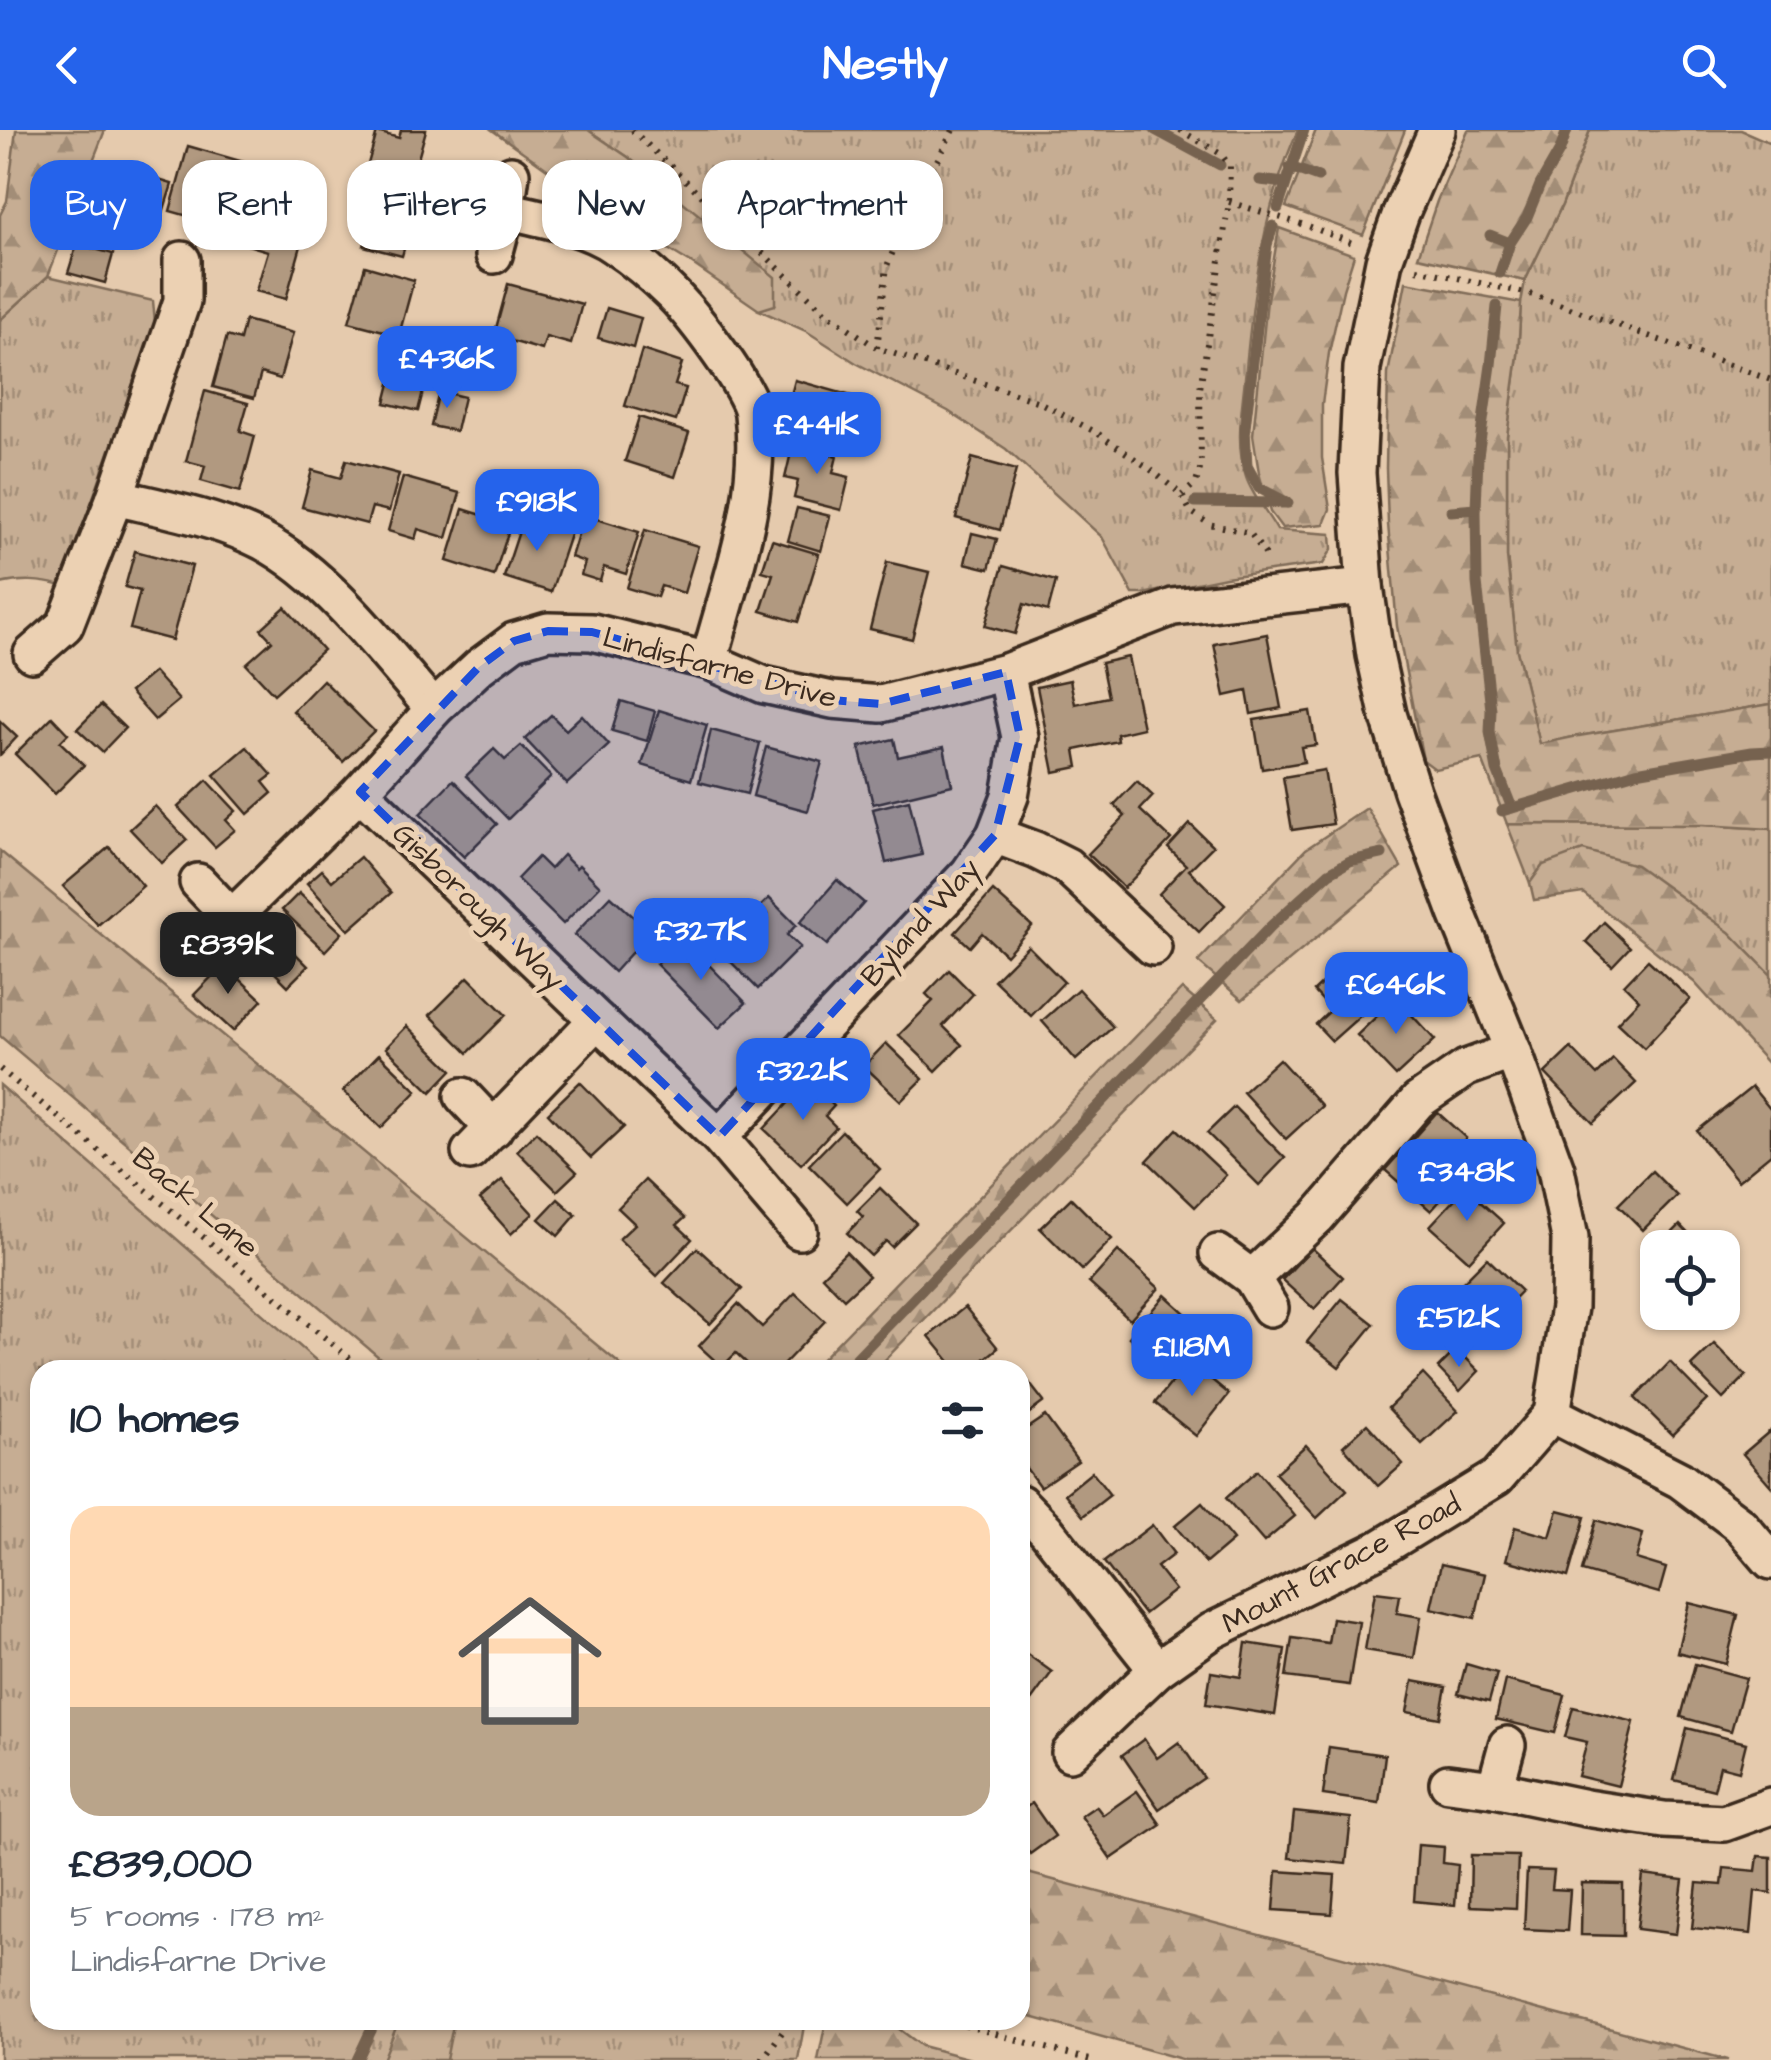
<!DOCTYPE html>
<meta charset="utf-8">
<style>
body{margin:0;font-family:"Architects Daughter",sans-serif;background:#f6f6f7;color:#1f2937;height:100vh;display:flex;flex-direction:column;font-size:38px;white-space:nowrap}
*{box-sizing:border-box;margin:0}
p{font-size:32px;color:#747a83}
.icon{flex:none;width:55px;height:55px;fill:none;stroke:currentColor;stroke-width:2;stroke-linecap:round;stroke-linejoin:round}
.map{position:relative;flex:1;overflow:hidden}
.panel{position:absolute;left:30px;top:1230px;width:1000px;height:670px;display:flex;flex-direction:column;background:#fff;border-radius:30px;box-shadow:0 2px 8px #0004}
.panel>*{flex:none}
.banner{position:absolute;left:30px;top:30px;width:1000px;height:90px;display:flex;gap:20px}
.buttons{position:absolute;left:1640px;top:1100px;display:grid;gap:20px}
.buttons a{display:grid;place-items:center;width:100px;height:100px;border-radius:20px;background:#fff;box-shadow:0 2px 8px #0004;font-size:50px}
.price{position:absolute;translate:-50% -85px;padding:0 22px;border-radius:20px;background:#2563eb;color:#fff;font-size:32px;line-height:65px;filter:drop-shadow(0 2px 5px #0008)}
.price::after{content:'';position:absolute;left:50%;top:60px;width:30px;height:22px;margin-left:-15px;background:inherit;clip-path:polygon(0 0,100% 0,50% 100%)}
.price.current{background:#222;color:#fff}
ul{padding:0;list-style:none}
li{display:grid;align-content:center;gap:20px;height:530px;padding:0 40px}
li+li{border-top:2px solid #e0e1e3}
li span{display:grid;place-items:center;height:310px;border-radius:30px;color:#555}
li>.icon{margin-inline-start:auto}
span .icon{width:180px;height:180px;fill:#fffc;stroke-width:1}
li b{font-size:42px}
h2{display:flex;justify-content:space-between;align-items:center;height:120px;padding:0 40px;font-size:42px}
.tag{padding:0 35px;border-radius:30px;background:#fff;box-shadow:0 2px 8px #0004;font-size:35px;line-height:90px}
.tag.current{background:#2563eb;color:#fff}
header{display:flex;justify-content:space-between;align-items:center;height:130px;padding:0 40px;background:#2563eb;color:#fff;font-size:45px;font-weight:700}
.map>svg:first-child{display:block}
.grass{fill:url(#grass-tufts);stroke:#806c58;stroke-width:2.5}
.forest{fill:url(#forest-firs);stroke:#806c58;stroke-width:2.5}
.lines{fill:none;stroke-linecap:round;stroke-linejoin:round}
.stream{stroke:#76624f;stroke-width:11}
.building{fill:#b19980;stroke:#3b2a1e;stroke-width:2.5}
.minor-casing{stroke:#3b2a1e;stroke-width:42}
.path{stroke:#3b2a1e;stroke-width:6;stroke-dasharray:2.5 8;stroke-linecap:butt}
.minor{stroke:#ecd1b3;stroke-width:35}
.marked{fill:#1d4ed8;fill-opacity:0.2;stroke:#1d4ed8;stroke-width:8;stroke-dasharray:20 12;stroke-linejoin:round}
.labels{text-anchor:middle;stroke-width:10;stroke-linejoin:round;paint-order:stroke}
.street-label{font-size:30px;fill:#3b2a1e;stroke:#ecd1b3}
</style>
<header><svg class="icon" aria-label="back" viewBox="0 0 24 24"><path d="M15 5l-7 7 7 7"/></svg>Nestly<svg class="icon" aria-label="search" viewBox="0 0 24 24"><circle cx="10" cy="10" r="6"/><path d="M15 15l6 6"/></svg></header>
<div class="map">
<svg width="1771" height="1930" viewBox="0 0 1771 1930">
<defs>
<pattern id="grass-tufts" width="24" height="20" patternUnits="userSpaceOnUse" patternTransform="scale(2.5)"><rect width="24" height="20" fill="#c6ad93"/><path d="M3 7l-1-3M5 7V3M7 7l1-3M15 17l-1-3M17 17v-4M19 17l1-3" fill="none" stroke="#a28d77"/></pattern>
<pattern id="forest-firs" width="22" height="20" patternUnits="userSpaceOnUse" patternTransform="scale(2.5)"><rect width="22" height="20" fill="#c6ad93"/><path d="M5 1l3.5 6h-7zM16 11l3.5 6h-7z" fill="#a28d77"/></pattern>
</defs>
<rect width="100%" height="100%" fill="#e5caad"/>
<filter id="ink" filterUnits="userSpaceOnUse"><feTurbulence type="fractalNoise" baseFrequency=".01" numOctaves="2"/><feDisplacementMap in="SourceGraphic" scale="20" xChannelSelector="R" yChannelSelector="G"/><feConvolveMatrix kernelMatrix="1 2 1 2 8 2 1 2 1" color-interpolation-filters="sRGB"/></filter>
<g filter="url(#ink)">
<!-- grass -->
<g class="grass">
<path d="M588,0H1298C1263,78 1253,163 1245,248C1242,280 1235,315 1246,347C1252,365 1267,383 1277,400L1331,404L1332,419L1323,434L1226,447L1143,464H1133L1102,407L1006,319L948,281L856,233L806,201L759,180L775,174L628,27Z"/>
<path d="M1590,0H1741L1771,13V574L1573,607L1540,615L1517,521L1507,427V306L1518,225L1521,173L1525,151L1562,75Z"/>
<path d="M48,146L153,171L155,192L62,456C40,450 22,449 0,454V190Z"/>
<path d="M1507,694L1703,695L1771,699V845L1729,802L1543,735L1530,753Z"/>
<path d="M0,955L327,1240H40V1890H805L798,1930H0Z"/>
</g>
<!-- forest -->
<g class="forest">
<path d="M16,0H105L48,146L0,190V85L7,71Z"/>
<path d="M492,0H588L628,27L775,147V175L759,180L691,133L612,85Z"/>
<path d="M1316,0H1405L1363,105L1286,77Z"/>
<path d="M1468,0H1590L1562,75L1525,151L1418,127L1437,71Z"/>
<path d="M1279,98L1354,125L1343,160L1329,223L1322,274V328L1330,379L1324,394L1282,398L1270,382L1259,343L1253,305L1267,170Z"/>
<path d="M1406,152L1521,173L1518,225L1507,306V427L1517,521L1540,614L1573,607L1771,574V699L1703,695L1507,694L1482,629L1435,639L1423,630L1397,496L1388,394L1386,338L1388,244Z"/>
<path d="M1367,678L1401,737L1242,870L1198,832L1306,719Z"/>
<path d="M1583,720L1636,735L1729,802L1771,845V937L1694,852L1583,763L1534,770L1530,753L1543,735Z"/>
<path d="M0,721L627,1240H394L0,906Z"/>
<path d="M1182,859L1217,889L875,1240H811Z"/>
<path d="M1020,1741L1728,1930H1185L1020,1884Z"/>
<path d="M399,1890H454L446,1930H383Z"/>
<path d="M834,1890H887L922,1916L975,1930H818L825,1896Z"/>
</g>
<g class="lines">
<!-- stream -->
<g class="stream">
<path d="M1155,0L1220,35"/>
<path d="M1290,37L1318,47"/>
<path d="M1260,50L1285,53"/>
<path d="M1278,78L1304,0"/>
<path d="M1273,96L1267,115L1245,298L1247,336L1259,358L1288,373"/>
<path d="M1490,105L1510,113"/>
<path d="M1500,143L1510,113L1527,87L1540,55L1560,20L1567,0"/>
<path d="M1497,176L1491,235L1478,326L1476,379L1477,453L1491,580L1490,602L1497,640L1512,678"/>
<path d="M1195,372L1286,373"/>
<path d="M1451,381L1476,379"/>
<path d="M1502,681L1636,642L1752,622L1771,621"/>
<path d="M845,1240L1271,796L1329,743L1350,731L1382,724"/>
<path d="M357,1930L376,1890"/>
</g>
</g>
<!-- building -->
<g class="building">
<path d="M401,0H426L408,65L363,52L377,2L399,8Z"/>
<path d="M188,16L244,32L230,81L213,76L209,92L170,81Z"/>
<path d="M100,32L172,54L156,105L121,95L124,87L86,75Z"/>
<path d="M377,67L416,77L402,126L364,116Z"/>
<path d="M248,74L308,91L286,169L256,161L268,121L237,112Z"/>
<path d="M77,114L113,124L105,153L68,143Z"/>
<path d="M365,136L414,150L399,205L349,192Z"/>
<path d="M508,154L582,174L571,214L546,207L542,220L494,206Z"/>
<path d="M607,178L641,188L633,218L598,208Z"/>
<path d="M245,190L293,203L280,249L261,243L254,268L213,257L227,206L240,210Z"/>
<path d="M399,218L432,226L418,281L385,273Z"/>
<path d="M642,220L682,233L675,255L686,258L676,291L625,276Z"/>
<path d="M795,250L852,266L838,319L795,308L800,288L786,284Z"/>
<path d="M205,261L248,273L240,301L255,306L240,362L201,351L205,336L186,331Z"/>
<path d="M439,261L464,267L456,301L431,296Z"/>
<path d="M639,287L689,303L675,347L625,331Z"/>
<path d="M793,314L837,326L833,343L849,347L841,380L794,368L798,351L785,348Z"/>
<path d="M972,328L1016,340L1000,400L956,388Z"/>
<path d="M346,330L399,344L389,381L372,377L367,394L302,377L312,340L341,348Z"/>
<path d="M403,347L460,363L447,408L418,399L415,409L388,401Z"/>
<path d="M797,378L830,386L821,421L788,411Z"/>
<path d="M463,379L511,394L494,446L447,431Z"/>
<path d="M584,385L639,402L626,444L604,437L600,451L581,445L585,432L571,427Z"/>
<path d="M524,386L571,402L551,462L504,447Z"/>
<path d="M645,400L698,416L684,463L661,456L657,467L627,458Z"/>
<path d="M972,403L997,409L989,439L965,433Z"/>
<path d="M772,410L819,424L798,492L761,481L773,444L762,441Z"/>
<path d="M135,421L192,436L172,510L130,499L140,461L125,457Z"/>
<path d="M887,432L929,442L912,509L870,499Z"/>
<path d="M1003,436L1056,451L1048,481L1024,474L1015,504L985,496Z"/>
<path d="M285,477L323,520L274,564L246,534L272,511L261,499Z"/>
<path d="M1267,504L1281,578L1251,584L1247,561L1225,566L1214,514Z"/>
<path d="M1128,527L1143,598L1117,604L1118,611L1075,620L1078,637L1054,642L1037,557L1070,550L1075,574L1108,567L1101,533Z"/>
<path d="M154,542L179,570L155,590L130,562Z"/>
<path d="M323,550L374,601L343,632L293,581Z"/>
<path d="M621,571L655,581L647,611L612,601Z"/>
<path d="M101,575L125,598L102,622L77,599Z"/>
<path d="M659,580L707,595L691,650L642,635Z"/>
<path d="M1310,581L1316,615L1301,617L1304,632L1262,639L1254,590Z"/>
<path d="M551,585L566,600L582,585L609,615L567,654L525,609Z"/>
<path d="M52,587L68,604L60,612L84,635L55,664L15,624Z"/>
<path d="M0,591L17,607L0,625Z"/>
<path d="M711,600L760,613L747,664L699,652Z"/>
<path d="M894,609L898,627L944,617L952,655L873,674L859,617Z"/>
<path d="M521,616L551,647L508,689L466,646L494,619L505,630Z"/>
<path d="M247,617L272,645L263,652L272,663L248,684L214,645Z"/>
<path d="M766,617L822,632L808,681L753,666Z"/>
<path d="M1324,640L1333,694L1292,700L1283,647Z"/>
<path d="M207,650L236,681L226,690L235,700L215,717L178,677Z"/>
<path d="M453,650L497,694L464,727L420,684Z"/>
<path d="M1137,651L1153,666L1140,680L1171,709L1124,758L1088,724L1125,686L1114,675Z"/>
<path d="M909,670L922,725L886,733L873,679Z"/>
<path d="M155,676L187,710L162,733L130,699Z"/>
<path d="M1190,694L1213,716L1189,740L1225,775L1199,802L1159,764L1186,735L1168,718Z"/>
<path d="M109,717L143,756L98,795L63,756Z"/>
<path d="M563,725L576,738L579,735L600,756L563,794L517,749L538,727L550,739Z"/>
<path d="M360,727L391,763L349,800L307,753L322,740L332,751Z"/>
<path d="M837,750L864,773L827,815L800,792Z"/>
<path d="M993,761L1032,796L1006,825L982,803L970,817L955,803Z"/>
<path d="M299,763L342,803L325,821L282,780Z"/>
<path d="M611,766L650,802L614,842L574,805Z"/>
<path d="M769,768L796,795L787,805L800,817L758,859L726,827L768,785L760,777Z"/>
<path d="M1604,792L1630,817L1612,836L1586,812Z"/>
<path d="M268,796L308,836L288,856L248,816Z"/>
<path d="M683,808L746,873L719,898L656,834Z"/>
<path d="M1028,816L1064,852L1031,886L994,850Z"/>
<path d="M1354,824L1388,861L1332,911L1316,894L1331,880L1314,861Z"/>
<path d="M1648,830L1690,869L1644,918L1617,893L1639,870L1624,855Z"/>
<path d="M224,834L262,870L233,901L194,865Z"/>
<path d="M949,840L973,864L943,896L962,915L936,941L899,905L933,871L926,864Z"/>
<path d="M468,847L506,885L468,923L430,885Z"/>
<path d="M1078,859L1113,897L1076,930L1042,891Z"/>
<path d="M1396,868L1435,910L1396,946L1357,905Z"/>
<path d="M407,896L452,940L431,962L386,918Z"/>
<path d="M886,913L923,949L901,971L864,936Z"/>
<path d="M1571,918L1597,945L1613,929L1636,953L1593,993L1545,943Z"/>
<path d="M379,924L417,961L381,998L343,961Z"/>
<path d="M1279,929L1322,976L1286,1009L1243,962Z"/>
<path d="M809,951L834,976L825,986L836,997L801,1034L764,999Z"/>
<path d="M580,952L624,997L591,1028L548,983Z"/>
<path d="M1752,957L1771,980V1024L1738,1051L1697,1001Z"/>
<path d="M1234,977L1285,1028L1259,1055L1207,1003Z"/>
<path d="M1437,982L1466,1008L1444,1033L1460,1048L1431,1081L1385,1040Z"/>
<path d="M1177,999L1226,1045L1195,1077L1147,1031Z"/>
<path d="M842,1001L880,1039L847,1073L809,1035Z"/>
<path d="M536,1002L577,1042L557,1061L517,1021Z"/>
<path d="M1652,1041L1677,1066L1643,1100L1618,1075Z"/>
<path d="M502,1050L533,1084L511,1104L480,1069Z"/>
<path d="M645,1050L685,1088L677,1095L692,1109L657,1146L619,1109L635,1094L618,1078Z"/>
<path d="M880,1058L916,1093L892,1117L886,1111L871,1126L847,1103L863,1087L857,1081Z"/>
<path d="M1465,1058L1504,1093L1469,1131L1430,1096Z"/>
<path d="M1071,1068L1112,1109L1082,1140L1040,1098Z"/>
<path d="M558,1069L576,1085L558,1106L539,1089Z"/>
<path d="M1680,1095L1702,1118H1658V1147L1643,1132Z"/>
<path d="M697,1118L742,1159L710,1194L664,1153Z"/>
<path d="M1312,1118L1343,1147L1314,1179L1282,1150Z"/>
<path d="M1118,1121L1159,1158L1130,1190L1089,1153Z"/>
<path d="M846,1122L869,1146L844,1169L822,1146Z"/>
<path d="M1487,1128L1521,1161L1478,1205L1444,1171Z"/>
<path d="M795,1163L825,1191L778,1240H754L736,1223L722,1237L699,1216L738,1174L762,1197Z"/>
<path d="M1165,1165L1195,1192L1159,1233L1129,1207Z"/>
<path d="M1342,1169L1374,1194L1339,1237L1307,1212Z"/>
<path d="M965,1177L998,1218L971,1240H957L929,1206Z"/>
<path d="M1714,1214L1746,1246L1723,1269L1691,1236Z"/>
<path d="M1457,1219L1479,1241L1460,1261L1438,1238Z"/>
<path d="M1189,1231L1229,1264L1196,1306L1155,1273Z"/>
<path d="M1670,1232L1707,1270L1672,1305L1635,1268Z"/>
<path d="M1020,1241L1044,1272L1020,1290Z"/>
<path d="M1423,1244L1458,1281L1422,1314L1388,1278Z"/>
<path d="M1045,1286L1078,1331L1040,1357L1020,1330V1303Z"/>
<path d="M1367,1294L1403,1334L1378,1356L1343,1316Z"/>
<path d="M1770,1301L1771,1302V1356L1743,1324Z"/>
<path d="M1306,1315L1347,1360L1317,1388L1275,1343Z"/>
<path d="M1257,1341L1295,1386L1264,1412L1226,1368Z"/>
<path d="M1092,1342L1110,1365L1083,1386L1065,1364Z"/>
<path d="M1202,1373L1233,1410L1206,1433L1175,1396Z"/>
<path d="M1558,1380L1585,1387L1568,1447L1506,1430L1515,1397L1550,1407Z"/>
<path d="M1596,1390L1643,1404L1636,1429L1666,1438L1659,1463L1582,1441Z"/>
<path d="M1152,1395L1174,1424L1157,1437L1175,1460L1144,1484L1104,1432Z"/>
<path d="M1441,1434L1485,1444L1475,1488L1431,1478Z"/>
<path d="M1375,1462L1400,1465L1397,1483L1421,1487L1414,1528L1365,1520Z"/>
<path d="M1689,1473L1738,1485L1726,1534L1677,1522Z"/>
<path d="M1332,1488L1359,1492L1349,1555L1286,1547L1292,1508L1328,1513Z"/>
<path d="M1246,1513L1285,1519L1275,1585L1206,1574L1211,1542L1241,1547Z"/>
<path d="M1020,1519L1052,1542L1020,1586Z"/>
<path d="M1466,1534L1497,1543L1489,1572L1458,1564Z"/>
<path d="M1695,1534L1746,1548L1731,1601L1681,1587Z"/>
<path d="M1505,1550L1565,1565L1555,1603L1496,1589Z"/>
<path d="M1413,1551L1446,1557L1440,1588L1407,1582Z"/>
<path d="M1573,1577L1634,1592L1618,1656L1578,1646L1587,1612L1565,1607Z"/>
<path d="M1687,1598L1746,1613L1739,1641L1720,1636L1714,1660L1674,1650Z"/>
<path d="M1144,1609L1157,1628L1179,1612L1204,1648L1159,1679L1122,1625Z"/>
<path d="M1329,1617L1385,1625L1379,1673L1323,1665Z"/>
<path d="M1137,1661L1161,1695L1111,1729L1081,1686L1096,1676L1103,1685Z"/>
<path d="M1032,1673L1055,1706L1030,1724L1020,1710V1682Z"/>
<path d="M1294,1682L1351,1688L1346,1734L1289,1728Z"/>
<path d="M1418,1715L1444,1717L1443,1733L1458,1735L1455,1775L1414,1771Z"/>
<path d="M1471,1725L1518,1726L1516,1778L1470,1776Z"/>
<path d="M1758,1726L1771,1727V1763L1755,1761L1751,1804L1692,1798L1697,1753L1722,1755L1724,1738L1756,1741Z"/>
<path d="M1527,1740L1554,1741L1552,1759L1570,1760L1567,1801L1524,1799Z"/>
<path d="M1277,1741L1335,1745L1332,1784L1274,1780Z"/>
<path d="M1643,1745L1683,1750L1676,1804L1637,1799Z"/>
<path d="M1582,1753L1623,1754V1806L1581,1805Z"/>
</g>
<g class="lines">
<!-- minor casing -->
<g class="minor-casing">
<g id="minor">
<path d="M506,80C539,88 586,96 614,116C634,129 656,148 673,165C692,184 751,260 753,284C763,368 730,451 709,531"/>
<path d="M494,125L506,80L511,44"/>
<path d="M115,367C160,378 206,386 249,405C320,435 383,521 434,579"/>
<path d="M32,524L65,495L115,367L182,171V130"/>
<path d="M360,662L719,1007L799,1101"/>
<path d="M995,705L1035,720L1067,736L1153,817"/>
<path d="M198,752L231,787"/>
<path d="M205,814L360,662L434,579L479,537L514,511L548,501L592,502L709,531L764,555L832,570L881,574L1006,542L1173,477L1365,456"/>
<path d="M463,966L494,999"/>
<path d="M719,1007L969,743L995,705L1010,666L1020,607L1006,542"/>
<path d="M470,1022L597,890"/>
<path d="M1218,1123L1252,1148L1270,1178"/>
<path d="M1252,1148L1317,1087L1418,971L1466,938L1513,921"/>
<path d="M1552,1284L1680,1350L1740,1395L1771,1431"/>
<path d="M1020,1373L1046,1400L1157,1540"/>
<path d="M1070,1623L1157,1540L1212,1501L1379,1419L1497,1347L1552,1284L1569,1177L1570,1108L1556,1039L1513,921L1457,783L1412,661L1388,584L1375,525L1365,456L1357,343L1362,238L1384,131L1401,83L1437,0"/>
<path d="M1448,1653L1495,1659L1586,1678L1664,1690L1724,1693L1771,1676"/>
<path d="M1495,1659L1507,1615"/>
</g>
</g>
<!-- path -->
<g class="path">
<path d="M632,0L824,181L877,218L1039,272L1097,303L1150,339L1182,365L1190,381L1209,394L1250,403L1265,424L1266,431"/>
<path d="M1180,0L1221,24L1230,36L1229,72L1200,259L1201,336L1196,353L1182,365"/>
<path d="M1229,72L1308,96L1355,114"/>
<path d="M1417,139L1534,165L1771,250"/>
<path d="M877,218L887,136L907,88L953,0"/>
<path d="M0,939L364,1240"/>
<path d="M945,1890L1090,1930"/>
<path d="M762,1930L791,1890"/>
</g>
<!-- minor -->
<use href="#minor" class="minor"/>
</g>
</g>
<!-- marked area -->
<path class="marked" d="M548,501L592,502L832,570L881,574L1006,542L1020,607L995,705L719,1007L360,662L479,537L514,511Z"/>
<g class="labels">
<!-- street labels -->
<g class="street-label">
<text transform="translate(720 537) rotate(15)" y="10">Lindisfarne Drive</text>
<text transform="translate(479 776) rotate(44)" y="10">Gisborough Way</text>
<text transform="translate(920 792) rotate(-48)" y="10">Byland Way</text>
<text transform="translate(196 1072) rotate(40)" y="10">Back Lane</text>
<text transform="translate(1341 1433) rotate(-28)" y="10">Mount Grace Road</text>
</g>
</g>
</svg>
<div class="buttons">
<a><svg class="icon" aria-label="locate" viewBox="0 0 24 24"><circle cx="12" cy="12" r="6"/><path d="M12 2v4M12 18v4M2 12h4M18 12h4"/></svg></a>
</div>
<b class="price" style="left:447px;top:281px">£436K</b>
<b class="price" style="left:817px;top:347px">£441K</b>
<b class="price" style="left:537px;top:424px">£918K</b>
<b class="price" style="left:701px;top:853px">£327K</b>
<b class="price current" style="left:228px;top:867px">£839K</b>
<b class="price" style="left:1396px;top:907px">£646K</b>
<b class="price" style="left:803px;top:993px">£322K</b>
<b class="price" style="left:1467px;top:1094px">£348K</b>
<b class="price" style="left:1459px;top:1240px">£512K</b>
<b class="price" style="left:1192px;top:1269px">£1.18M</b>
<div class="banner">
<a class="tag current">Buy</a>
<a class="tag">Rent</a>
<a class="tag">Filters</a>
<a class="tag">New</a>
<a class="tag">Apartment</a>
</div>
<section class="panel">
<h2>10 homes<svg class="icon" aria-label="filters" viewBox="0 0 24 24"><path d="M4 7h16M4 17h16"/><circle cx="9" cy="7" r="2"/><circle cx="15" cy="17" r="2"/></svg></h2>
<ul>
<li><span style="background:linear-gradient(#ffd9b3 65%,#b9a48a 0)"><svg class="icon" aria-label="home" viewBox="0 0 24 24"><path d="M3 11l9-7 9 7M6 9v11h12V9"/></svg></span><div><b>£839,000</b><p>5 rooms · 178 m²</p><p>Lindisfarne Drive</p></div></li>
</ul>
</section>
</div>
